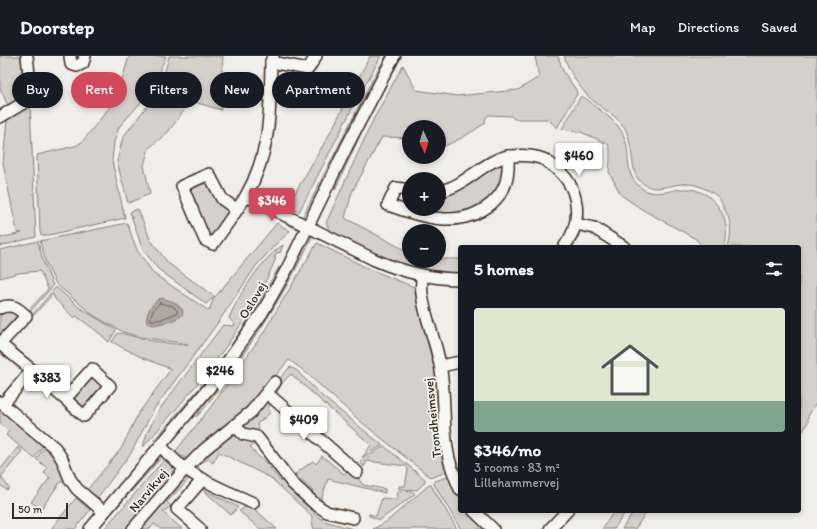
<!DOCTYPE html>
<meta charset="utf-8">
<style>
body{margin:0;font-family:Itim,sans-serif;background:#20242c;color:#f1f3f6;height:100vh;display:flex;flex-direction:column;font-size:15px;white-space:nowrap}
*{box-sizing:border-box;margin:0}
p{font-size:13px;color:#9ea1a6}
.icon{flex:none;width:22px;height:22px;fill:none;stroke:currentColor;stroke-width:2;stroke-linecap:round;stroke-linejoin:round}
.map{position:relative;flex:1;overflow:hidden}
.sheet{position:absolute;left:458px;top:189px;width:343px;height:268px;display:flex;flex-direction:column;background:#171b24;border-radius:4px;box-shadow:0 2px 6px #0003}
.sheet>*{flex:none}
.banner{position:absolute;left:12px;top:16px;width:380px;height:36px;display:flex;gap:8px}
.needle{width:26px;rotate:176deg}
.buttons{position:absolute;left:402px;top:64px;display:grid;gap:8px}
.buttons a{display:grid;place-items:center;width:44px;height:44px;border-radius:50%;background:#171b24;box-shadow:0 2px 6px #0003;font-size:20px}
.scale{position:absolute;left:12px;bottom:10px;width:56px;box-sizing:border-box;padding-left:4px;border:2px solid #3b2a1e;border-top:0;font-size:11px;line-height:14px;white-space:nowrap;color:#3b2a1e;-webkit-text-stroke:3px #f6f6f2;paint-order:stroke}
.price{position:absolute;translate:-50% -34px;padding:0 9px;border-radius:4px;background:#fff;color:#222;font-size:13px;line-height:26px;filter:drop-shadow(0 1px 2px #0008)}
.price::after{content:'';position:absolute;left:50%;top:24px;width:12px;height:9px;margin-left:-6px;background:inherit;clip-path:polygon(0 0,100% 0,50% 100%)}
.price.selected{background:#d1495b;color:#fff}
ul{padding:0;list-style:none}
li{display:grid;align-content:center;gap:8px;height:212px;padding:0 16px}
li span{display:grid;place-items:center;height:124px;border-radius:4px;color:#555}
li>.icon{margin-inline-start:auto}
span .icon{width:72px;height:72px;fill:#fffc;stroke-width:1}
li b{font-size:17px}
h2{display:flex;justify-content:space-between;align-items:center;height:48px;padding:0 16px;font-size:17px}
.pill{padding:0 14px;border-radius:18px;background:#171b24;box-shadow:0 2px 6px #0003;font-size:14px;line-height:36px}
.pill.selected{background:#d1495b;color:#fff}
header{display:flex;align-items:center;gap:24px;box-sizing:border-box;height:56px;padding:0 20px;background:#171b24;border-bottom:1px solid #363941}
header strong{font-size:19px}
nav{display:flex;gap:22px;margin-inline-start:auto;font-size:14px}
.map>svg:first-child{display:block}
.green{fill:#d4d1cc;stroke:#887e75}
.water{fill:#afa8a1;stroke:#81766d}
.lines{fill:none;stroke-linecap:round;stroke-linejoin:round}
.shore{stroke:#695c52;stroke-width:1}
.minor-casing{stroke:#3b2a1e;stroke-width:14}
.minor{stroke:#f6f6f2;stroke-width:11}
.labels{text-anchor:middle;stroke-width:3.5;stroke-linejoin:round;paint-order:stroke}
.street-label{font-size:13px;fill:#3b2a1e;stroke:#f6f6f2}
</style>
<header>
<strong>Doorstep</strong>
<nav><a>Map</a><a>Directions</a><a>Saved</a></nav>
</header>
<div class="map">
<svg width="817" height="473" viewBox="0 0 817 473">
<rect width="100%" height="100%" fill="#efeeea"/>
<filter id="ink" filterUnits="userSpaceOnUse"><feTurbulence type="fractalNoise" baseFrequency=".025" numOctaves="2"/><feDisplacementMap in="SourceGraphic" scale="8" xChannelSelector="R" yChannelSelector="G"/><feConvolveMatrix kernelMatrix="1 2 1 2 8 2 1 2 1" color-interpolation-filters="sRGB"/></filter>
<g filter="url(#ink)">
<!-- green -->
<g class="green">
<path d="M0,0H21L24,42L8,50L0,32Z"/>
<path d="M129,0H166L151,35L119,71L114,86L112,105L125,162L44,180L41,179L40,176L37,99L75,90L82,86L117,42Z"/>
<path d="M169,0H223L221,30V54L191,45L168,76L149,92L144,109L150,138L128,147L117,106L123,81L147,50L164,19Z"/>
<path d="M370,0H381L353,51L299,156L287,151L330,77Z"/>
<path d="M386,0H389L372,29L306,161L302,162L372,24Z"/>
<path d="M399,0H402L367,64L335,134L337,122L346,102Z"/>
<path d="M535,0H558L563,15L576,34L577,38L557,72L548,63H514L511,60L489,59L486,61L485,67C469,78 458,85 439,92V71H409V82L382,81L352,136L345,162L403,193L409,195V205H439V203H460V218H449L417,213L386,203L332,177L326,167L373,64L403,9L416,34L457,40L518,34L539,21Z"/>
<path d="M564,0H817V345L808,360V366L803,375L799,372V191H728C732,175 732,165 723,151C722,147 720,143 717,140C708,133 693,126 681,128C664,130 652,138 638,123C630,113 634,82 622,68C613,57 599,51 589,41C578,30 569,15 564,0Z"/>
<path d="M581,40C587,42 594,50 600,54C609,61 618,68 623,78C633,99 621,118 643,133C656,142 673,132 688,133C716,135 733,165 724,191H703L696,183L643,154L621,139L609,116L610,103V94L608,88L581,76L562,73Z"/>
<path d="M30,50L36,181L0,190V182L22,177L17,176L3,107L7,64C11,57 22,51 30,50Z"/>
<path d="M504,105L501,131L487,148L452,160L414,153H439V138Z"/>
<path d="M206,124L231,156L215,179L207,180L188,136L190,130Z"/>
<path d="M138,153L150,183L168,207L215,241L277,167L290,175L275,189L256,210L217,268L154,353L131,397L98,441L87,434L121,393L138,358L171,313L141,301L112,286L117,278C122,276 126,279 132,280C150,285 169,288 188,289V288L140,281L123,276L93,259L56,228L46,207L40,185L127,167L137,194L154,218L209,255L214,241L206,248L158,213L142,192L130,156Z"/>
<path d="M312,179H313C288,232 256,283 220,330C213,339 205,354 196,361L309,180Z"/>
<path d="M38,185L42,202L53,230L29,257L27,256L48,233L40,215L18,217L0,222V194Z"/>
<path d="M317,187L369,213L414,231L420,259L435,315L449,415L433,421L429,420L360,365L303,314L289,304L258,340L231,366L187,402L180,400L175,396L210,352L262,279Z"/>
<path d="M283,189L280,197L277,196L274,202H276C247,274 193,334 143,391L147,377L159,354L223,269L232,270L235,269L229,262C238,240 263,201 283,189Z"/>
<path d="M279,211L276,222L252,264L206,329L156,386L154,384L203,328L221,304L250,261Z"/>
<path d="M55,232H57L80,252L116,274L109,286C99,276 87,268 76,260L74,262L55,243L53,238L33,260L32,259Z"/>
<path d="M11,254L17,258L18,261L0,281V258L5,255Z"/>
<path d="M290,311L296,314L322,340L382,389L362,402L371,389L291,318L283,326L276,338L273,335L280,322Z"/>
<path d="M92,321H95L103,328V334L85,352H81L72,342Z"/>
<path d="M268,343L273,345L268,352L271,356L257,368L259,373L255,376L239,372Z"/>
<path d="M0,353L43,390L34,402L6,379L9,375L0,368Z"/>
<path d="M235,378L244,383L251,382L256,388L250,390L257,399L266,407L280,425H283L317,454L314,458L324,465L353,473H314L312,466V460L271,422L219,396L213,407L208,403L200,407L198,411L204,418L191,412L212,394Z"/>
<path d="M384,390L425,423V426L417,434L399,433V430H405L408,413L406,410L367,405L364,411L360,406Z"/>
<path d="M18,391L22,395L1,421L9,432L7,434L0,429V414Z"/>
<path d="M45,391L57,406L67,427L66,430L61,425L41,453L31,446L50,422L44,417L47,412L36,403Z"/>
<path d="M160,400H163L110,459L108,458Z"/>
<path d="M322,400L344,418L348,416H354L363,429L385,433V437L328,423L320,447L310,440L313,435L295,418L313,405L316,408Z"/>
<path d="M165,403C170,407 174,410 173,417L128,473H104Z"/>
<path d="M188,418L196,422L195,426L189,423L167,446L171,450L163,456L182,473H161L154,468L150,473H140Z"/>
<path d="M450,420L460,439V455H470L488,473H461L460,472L434,428L435,425Z"/>
<path d="M429,429H431L457,473H373L386,466Z"/>
<path d="M202,433L238,451L231,459Z"/>
<path d="M398,435L413,436L415,438L380,464L369,460V458L376,460L382,442L397,443Z"/>
<path d="M76,442L90,454L75,473H51Z"/>
<path d="M248,449L251,450L277,473H260L239,455Z"/>
<path d="M614,455H626L614,473H602Z"/>
<path d="M634,455H647L635,473H622Z"/>
</g>
<!-- water -->
<path class="water" d="M161,242L174,246L182,253L183,257L180,261L171,265L154,269L147,267C145,258 152,246 161,242Z"/>
<g class="lines">
<!-- shore -->
<path class="shore" d="M160,247L173,250L177,255V257L159,264H151L150,262C152,256 155,250 160,247Z"/>
<!-- minor casing -->
<g class="minor-casing">
<g id="minor">
<path d="M70,0L71,8L77,10L83,7L85,0"/>
<path d="M271,6L308,13L316,0"/>
<path d="M0,61L30,43L31,37L27,0"/>
<path d="M409,134L396,132L388,149C423,161 459,174 491,148C507,134 509,120 508,100"/>
<path d="M439,135C466,131 484,103 510,100C521,99 533,99 543,103C547,105 550,108 553,110C580,129 584,166 564,191"/>
<path d="M246,140L375,204C403,216 430,223 460,223"/>
<path d="M236,153L222,143L209,118L182,130L205,184L213,188C224,172 236,156 246,140C271,95 270,56 271,6L273,0"/>
<path d="M576,168L594,172L624,191"/>
<path d="M422,220C422,226 421,232 422,238C425,262 436,285 440,309C446,339 442,369 448,398C450,410 455,421 460,433"/>
<path d="M0,252C12,247 18,252 26,260L0,288"/>
<path d="M0,288L32,314"/>
<path d="M441,310L460,306"/>
<path d="M267,337L357,416"/>
<path d="M0,346L55,392L62,403L70,423L77,433L104,456"/>
<path d="M3,348L32,314L65,343L92,313L110,330L84,360L65,343"/>
<path d="M235,370L243,378L257,381L292,427L315,448L327,456L353,462"/>
<path d="M161,390C184,419 220,432 253,447"/>
<path d="M474,455L493,473"/>
<path d="M90,473L209,332L262,257L287,213L347,90L394,0"/>
<path d="M133,473L185,413L205,393L251,356L275,326"/>
<path d="M200,473L177,453L203,423"/>
<path d="M550,473L567,455"/>
</g>
</g>
<!-- minor -->
<use href="#minor" class="minor"/>
</g>
</g>
<g class="labels">
<!-- street labels -->
<g class="street-label">
<text transform="translate(252 244) rotate(-59)" y="5">Oslovej</text>
<text transform="translate(432 362) rotate(-96)" y="5">Trondheimsvej</text>
<text transform="translate(148 434) rotate(-50)" y="5">Narvikvej</text>
</g>
</g>
</svg>
<div class="buttons">
<a><svg class="needle" viewBox="-14 -14 28 28"><path d="M0-13l5 13h-10z" fill="#e53935"/><path d="M0 13l5-13h-10z" fill="#9ea1a6"/></svg></a>
<a>+</a>
<a>−</a>
</div>
<div class="scale">50 m</div>
<b class="price" style="left:579px;top:121px">$460</b>
<b class="price selected" style="left:272px;top:166px">$346</b>
<b class="price" style="left:220px;top:336px">$246</b>
<b class="price" style="left:47px;top:343px">$383</b>
<b class="price" style="left:304px;top:385px">$409</b>
<div class="banner">
<a class="pill">Buy</a>
<a class="pill selected">Rent</a>
<a class="pill">Filters</a>
<a class="pill">New</a>
<a class="pill">Apartment</a>
</div>
<section class="sheet">
<h2>5 homes<svg class="icon" aria-label="filters" viewBox="0 0 24 24"><path d="M4 7h16M4 17h16"/><circle cx="9" cy="7" r="2"/><circle cx="15" cy="17" r="2"/></svg></h2>
<ul>
<li><span style="background:linear-gradient(#dfe7d0 75%,#7fa58c 0)"><svg class="icon" aria-label="home" viewBox="0 0 24 24"><path d="M3 11l9-7 9 7M6 9v11h12V9"/></svg></span><div><b>$346/mo</b><p>3 rooms · 83 m²</p><p>Lillehammervej</p></div></li>
</ul>
</section>
</div>
